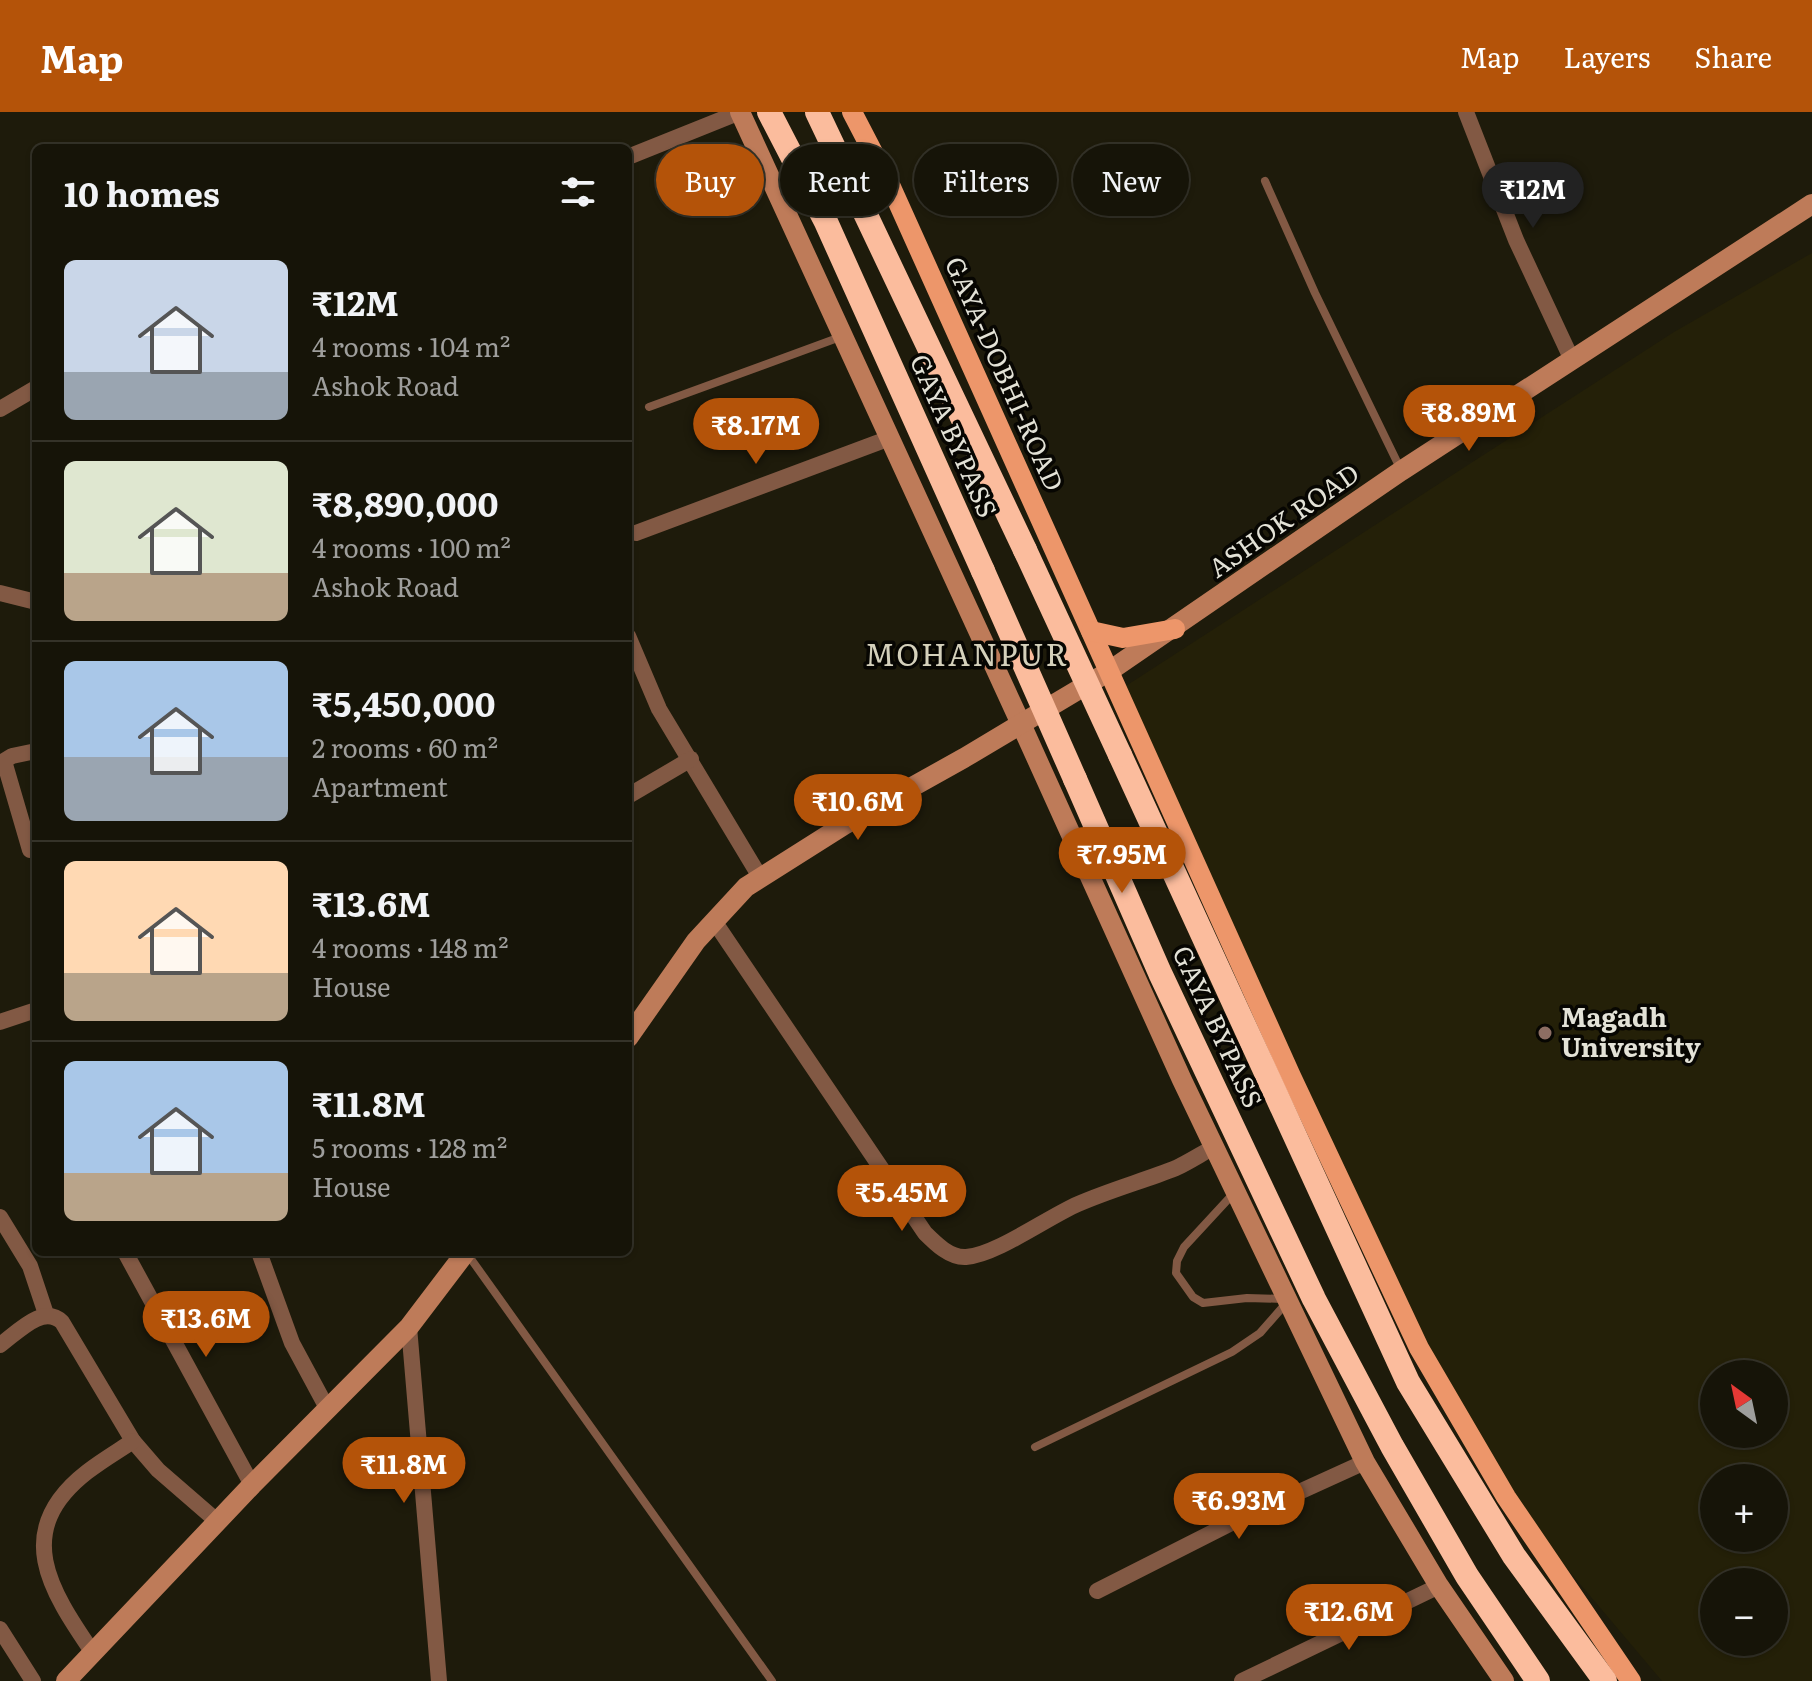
<!DOCTYPE html>
<meta charset="utf-8">
<style>
body{margin:0;font-family:Literata,serif;background:#232116;color:#f1f3f6;height:100vh;display:flex;flex-direction:column;font-size:30px;white-space:nowrap}
*{box-sizing:border-box;margin:0}
p{font-size:26px;color:#9e9e9c}
.icon{flex:none;width:44px;height:44px;fill:none;stroke:currentColor;stroke-width:2;stroke-linecap:round;stroke-linejoin:round}
.map{position:relative;flex:1;overflow:hidden}
.panel{position:absolute;left:32px;top:32px;width:600px;height:1112px;display:flex;flex-direction:column;background:#161408;border-radius:12px;box-shadow:0 2px 6px #0004,0 0 0 2px #353329}
.panel>*{flex:none}
.top-card{position:absolute;left:656px;top:32px;width:760px;height:72px;display:flex;gap:16px}
.needle{width:52px;rotate:327deg}
.controls{position:absolute;left:1700px;top:1248px;display:grid;gap:16px}
.controls a{display:grid;place-items:center;width:88px;height:88px;border-radius:50%;background:#161408;box-shadow:0 2px 6px #0004,0 0 0 2px #353329;font-size:40px}
.price{position:absolute;translate:-50% -68px;padding:0 18px;border-radius:28px;background:#b45309;color:#fff;font-size:26px;line-height:52px;filter:drop-shadow(0 2px 4px #0008)}
.price::after{content:'';position:absolute;left:50%;top:48px;width:24px;height:18px;margin-left:-12px;background:inherit;clip-path:polygon(0 0,100% 0,50% 100%)}
.price.on{background:#222;color:#fff}
ul{padding:0;list-style:none}
li{display:flex;align-items:center;gap:24px;height:200px;padding:0 32px}
li+li{border-top:2px solid #353329}
li span{display:grid;place-items:center;flex:none;width:224px;height:160px;border-radius:12px;color:#555}
li>.icon{margin-inline-start:auto}
span .icon{width:96px;height:96px;fill:#fffc;stroke-width:1}
li b{font-size:34px}
h2{display:flex;justify-content:space-between;align-items:center;height:96px;padding:0 32px;font-size:34px}
.chip{padding:0 28px;border-radius:36px;background:#161408;box-shadow:0 2px 6px #0004,0 0 0 2px #353329;font-size:28px;line-height:72px}
.chip.on{background:#b45309;color:#fff}
header{display:flex;align-items:center;gap:48px;box-sizing:border-box;height:112px;padding:0 40px;background:#b45309;color:#fff}
header strong{font-size:38px}
nav{display:flex;gap:44px;margin-inline-start:auto;font-size:28px}
.map>svg:first-child{display:block}
.built{fill:#242008;fill-rule:evenodd}
.lines{fill:none;stroke-linecap:round;stroke-linejoin:round}
.lane{stroke:#825944;stroke-width:8}
.street{stroke:#825944;stroke-width:16}
.secondary{stroke:#be7b59;stroke-width:20}
.primary{stroke:#ed966a;stroke-width:20}
.highway{stroke:#fbbc9d;stroke-width:24}
.highway-bridge{stroke:#fbbc9d;stroke-width:24}
.education-dot{fill:#8d6e63;stroke:#070602;stroke-width:3}
.labels{text-anchor:middle;stroke-width:7;stroke-linejoin:round;paint-order:stroke}
.street-label{font-size:26px;fill:#e3e2d7;stroke:#070602}
.poi-label{font-size:26px;font-weight:bold;fill:#e3e2d7;stroke:#070602;text-anchor:start}
.quarter-label{font-size:30px;letter-spacing:2px;fill:#d4d0bb;stroke:#070602}
</style>
<header>
<strong>Map</strong>
<nav><a>Map</a><a>Layers</a><a>Share</a></nav>
</header>
<div class="map">
<svg width="1812" height="1569" viewBox="0 0 1812 1569">
<rect width="100%" height="100%" fill="#1e1b0b"/>
<!-- built -->
<path class="built" d="M1812,141V1569H1662L1488,1363L1115,581L1674,220ZM1714,1262H1774V1322H1714ZM1714,1366H1774V1426H1714ZM1714,1470H1774V1530H1714Z"/>
<g class="lines">
<!-- lane -->
<g class="lane">
<path d="M1265,69L1315,181L1401,358"/>
<path d="M649,295L843,224"/>
<path d="M1233,1082L1184,1135L1177,1149L1176,1161L1193,1185L1203,1191L1247,1186L1284,1187"/>
<path d="M466,1140L772,1569"/>
<path d="M1035,1335L1232,1240L1260,1221L1288,1189"/>
</g>
<!-- street -->
<g class="street">
<path d="M1466,0L1516,128L1572,248"/>
<path d="M628,45L740,0"/>
<path d="M0,297L36,276"/>
<path d="M636,421L890,326"/>
<path d="M0,481L36,490"/>
<path d="M628,524L659,597L760,765"/>
<path d="M628,684L691,647"/>
<path d="M30,738L4,649L12,644L36,639"/>
<path d="M714,809L925,1121C936,1132 950,1146 966,1145C996,1143 1048,1105 1078,1092C1110,1078 1143,1069 1176,1056C1189,1050 1201,1042 1214,1035"/>
<path d="M0,910L36,898"/>
<path d="M0,1105L30,1154L46,1202"/>
<path d="M125,1140L252,1373"/>
<path d="M259,1140L292,1231L327,1296"/>
<path d="M409,1215L439,1569"/>
<path d="M0,1233C18,1220 43,1192 62,1210L133,1329L158,1358L218,1410"/>
<path d="M1097,1479L1233,1410L1365,1350"/>
<path d="M0,1517L33,1569"/>
<path d="M93,1541C50,1478 11,1419 87,1360C101,1349 118,1339 133,1329"/>
<path d="M1242,1569L1439,1474"/>
</g>
<!-- secondary -->
<g class="secondary">
<path d="M740,0L1021,612L1182,968L1365,1350L1439,1474L1504,1569"/>
<path d="M628,926L696,829L746,775L844,713L964,646L1108,560L1401,359L1812,92"/>
<path d="M66,1569L252,1373L409,1215L466,1140"/>
</g>
<!-- primary -->
<g class="primary">
<path d="M852,0L891,75L1291,964L1419,1236L1506,1385L1631,1569"/>
<path d="M1091,519L1123,526L1175,517"/>
</g>
<!-- highway -->
<g class="highway">
<path d="M769,0L826,110L983,459"/>
<path d="M817,0L1025,438"/>
<path d="M1120,643L1408,1270L1514,1444L1605,1569"/>
<path d="M1075,667L1160,861L1314,1187L1392,1334L1467,1464L1538,1569"/>
</g>
<!-- highway-bridge -->
<g class="highway-bridge">
<path d="M1025,438L1120,643"/>
<path d="M983,459L1075,667"/>
</g>
</g>
<!-- markers -->
<circle class="education-dot" cx="1545" cy="921" r="8"/>
<g class="labels">
<!-- street labels -->
<g class="street-label">
<text transform="translate(1004 262) rotate(66)" y="9">GAYA-DOBHI-ROAD</text>
<text transform="translate(953 324) rotate(66)" y="9">GAYA BYPASS</text>
<text transform="translate(1284 409) rotate(-35)" y="9">ASHOK ROAD</text>
<text transform="translate(1217 915) rotate(65)" y="9">GAYA BYPASS</text>
</g>
<!-- poi labels -->
<g class="poi-label">
<text x="1561" y="915">Magadh<tspan x="1561" dy="30">University</tspan></text>
</g>
<!-- quarter labels -->
<g class="quarter-label">
<text x="967" y="554">MOHANPUR</text>
</g>
</g>
</svg>
<div class="controls">
<a><svg class="needle" viewBox="-14 -14 28 28"><path d="M0-13l5 13h-10z" fill="#e53935"/><path d="M0 13l5-13h-10z" fill="#9e9e9c"/></svg></a>
<a>+</a>
<a>−</a>
</div>
<b class="price on" style="left:1533px;top:118px">₹12M</b>
<b class="price" style="left:1469px;top:341px">₹8.89M</b>
<b class="price" style="left:756px;top:354px">₹8.17M</b>
<b class="price" style="left:858px;top:730px">₹10.6M</b>
<b class="price" style="left:1122px;top:783px">₹7.95M</b>
<b class="price" style="left:902px;top:1121px">₹5.45M</b>
<b class="price" style="left:206px;top:1247px">₹13.6M</b>
<b class="price" style="left:404px;top:1393px">₹11.8M</b>
<b class="price" style="left:1239px;top:1429px">₹6.93M</b>
<b class="price" style="left:1349px;top:1540px">₹12.6M</b>
<div class="top-card">
<a class="chip on">Buy</a>
<a class="chip">Rent</a>
<a class="chip">Filters</a>
<a class="chip">New</a>
</div>
<section class="panel">
<h2>10 homes<svg class="icon" aria-label="filters" viewBox="0 0 24 24"><path d="M4 7h16M4 17h16"/><circle cx="9" cy="7" r="2"/><circle cx="15" cy="17" r="2"/></svg></h2>
<ul>
<li><span style="background:linear-gradient(#c9d6e8 70%,#9aa5b1 0)"><svg class="icon" aria-label="home" viewBox="0 0 24 24"><path d="M3 11l9-7 9 7M6 9v11h12V9"/></svg></span><div><b>₹12M</b><p>4 rooms · 104 m²</p><p>Ashok Road</p></div></li>
<li><span style="background:linear-gradient(#dfe7d0 70%,#b9a48a 0)"><svg class="icon" aria-label="home" viewBox="0 0 24 24"><path d="M3 11l9-7 9 7M6 9v11h12V9"/></svg></span><div><b>₹8,890,000</b><p>4 rooms · 100 m²</p><p>Ashok Road</p></div></li>
<li><span style="background:linear-gradient(#a9c7e8 60%,#9aa5b1 0)"><svg class="icon" aria-label="home" viewBox="0 0 24 24"><path d="M3 11l9-7 9 7M6 9v11h12V9"/></svg></span><div><b>₹5,450,000</b><p>2 rooms · 60 m²</p><p>Apartment</p></div></li>
<li><span style="background:linear-gradient(#ffd9b3 70%,#b9a48a 0)"><svg class="icon" aria-label="home" viewBox="0 0 24 24"><path d="M3 11l9-7 9 7M6 9v11h12V9"/></svg></span><div><b>₹13.6M</b><p>4 rooms · 148 m²</p><p>House</p></div></li>
<li><span style="background:linear-gradient(#a9c7e8 70%,#b9a48a 0)"><svg class="icon" aria-label="home" viewBox="0 0 24 24"><path d="M3 11l9-7 9 7M6 9v11h12V9"/></svg></span><div><b>₹11.8M</b><p>5 rooms · 128 m²</p><p>House</p></div></li>
</ul>
</section>
</div>
